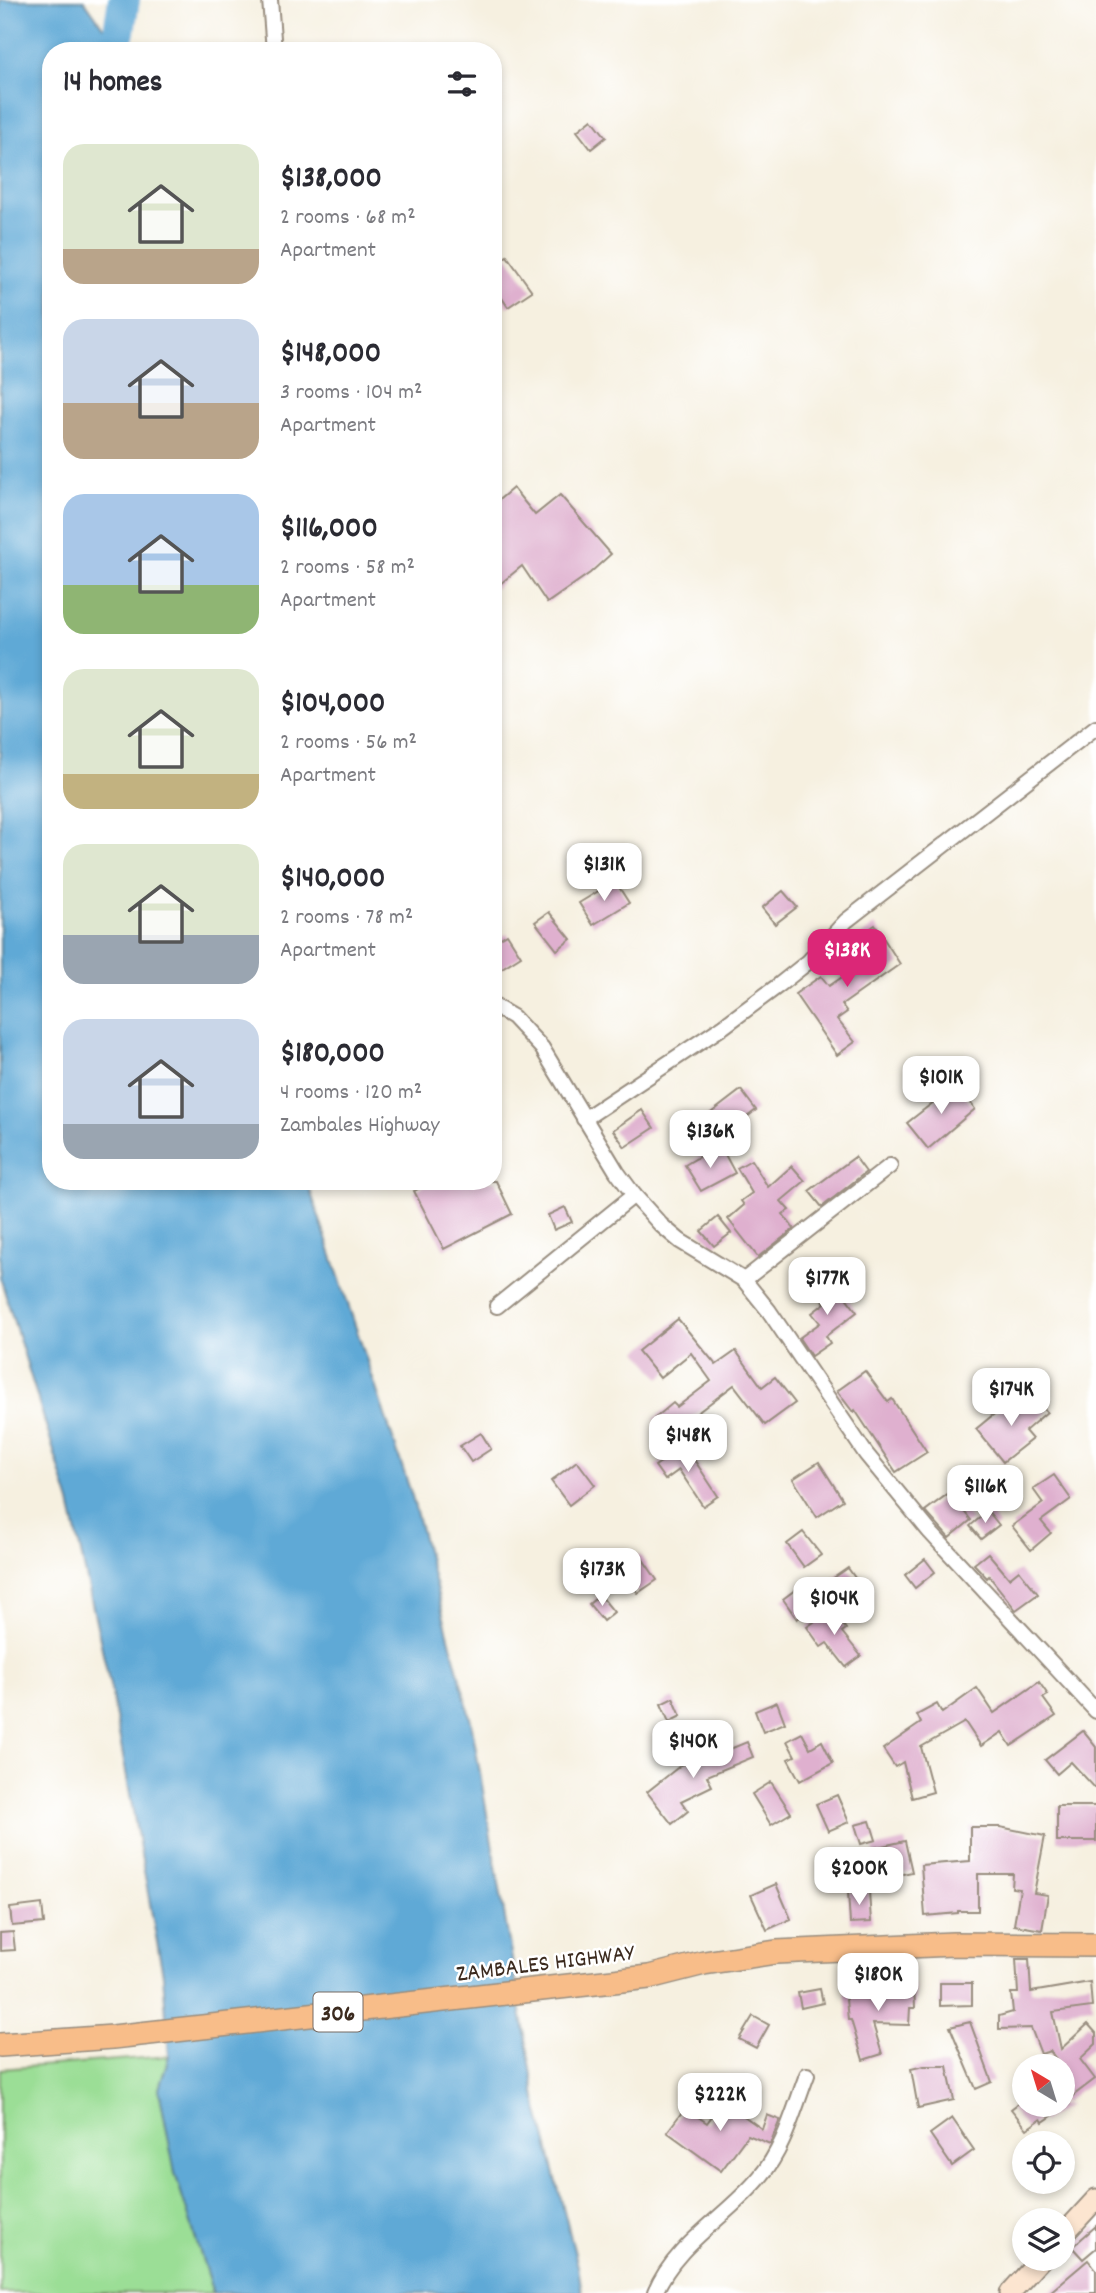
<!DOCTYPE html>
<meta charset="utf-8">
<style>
body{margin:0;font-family:Dekko,sans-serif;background:#f2f2f3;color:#2b2b33;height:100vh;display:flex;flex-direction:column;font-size:26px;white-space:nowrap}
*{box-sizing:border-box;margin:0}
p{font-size:23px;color:#7c7c81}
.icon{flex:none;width:38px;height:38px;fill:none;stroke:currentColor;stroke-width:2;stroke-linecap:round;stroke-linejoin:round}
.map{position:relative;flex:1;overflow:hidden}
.sheet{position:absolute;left:42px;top:42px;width:460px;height:1148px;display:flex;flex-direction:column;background:#fff;border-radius:28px;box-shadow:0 4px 10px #0003}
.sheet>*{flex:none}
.needle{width:46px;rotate:322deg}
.fabs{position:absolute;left:1012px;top:2054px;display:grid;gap:14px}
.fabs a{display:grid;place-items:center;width:63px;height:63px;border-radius:50%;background:#fff;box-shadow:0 4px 10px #0003;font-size:35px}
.price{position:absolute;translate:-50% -60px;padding:0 16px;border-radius:14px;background:#fff;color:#222;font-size:23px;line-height:46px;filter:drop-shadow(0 2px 4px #0008)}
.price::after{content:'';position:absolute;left:50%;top:42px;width:21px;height:16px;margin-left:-10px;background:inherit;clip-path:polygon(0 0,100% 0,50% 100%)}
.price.on{background:#db2777;color:#fff}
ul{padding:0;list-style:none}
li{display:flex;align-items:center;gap:21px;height:175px;padding:0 21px}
li span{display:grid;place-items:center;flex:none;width:196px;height:140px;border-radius:21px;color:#555}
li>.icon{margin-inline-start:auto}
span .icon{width:84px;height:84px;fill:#fffc;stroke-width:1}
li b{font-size:30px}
h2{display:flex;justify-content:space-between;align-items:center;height:84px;padding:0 21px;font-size:30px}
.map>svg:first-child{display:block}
.green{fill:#9bde96;stroke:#6b845a;stroke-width:2}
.water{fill:#5ea9d6;stroke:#4c6a7a;stroke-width:2}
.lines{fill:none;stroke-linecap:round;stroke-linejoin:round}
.river{stroke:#5ea9d6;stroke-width:32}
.building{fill:#dfb0cf}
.minor-casing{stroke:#988d7f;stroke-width:18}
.secondary-casing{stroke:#988d7f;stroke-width:23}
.primary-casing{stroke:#988d7f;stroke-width:26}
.minor{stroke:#fff;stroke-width:14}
.secondary{stroke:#fce5d0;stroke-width:19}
.primary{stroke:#f8bd89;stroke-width:23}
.labels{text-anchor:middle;stroke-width:5;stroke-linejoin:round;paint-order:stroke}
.shield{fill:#fff;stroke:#766a62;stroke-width:2}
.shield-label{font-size:23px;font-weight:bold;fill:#3b2a1e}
.street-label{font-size:24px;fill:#3b2a1e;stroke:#fff}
</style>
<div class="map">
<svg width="1096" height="2293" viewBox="0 0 1096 2293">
<rect width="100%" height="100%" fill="#fff"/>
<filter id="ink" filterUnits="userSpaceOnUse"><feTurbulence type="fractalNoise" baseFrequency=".0143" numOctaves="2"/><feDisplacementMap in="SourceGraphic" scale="14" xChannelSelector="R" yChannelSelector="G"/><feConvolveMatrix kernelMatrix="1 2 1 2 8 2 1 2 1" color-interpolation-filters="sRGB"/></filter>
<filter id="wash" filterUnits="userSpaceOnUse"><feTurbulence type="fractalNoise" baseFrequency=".00686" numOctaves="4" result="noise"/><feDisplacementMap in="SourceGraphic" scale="28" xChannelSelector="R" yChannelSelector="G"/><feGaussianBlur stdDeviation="1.57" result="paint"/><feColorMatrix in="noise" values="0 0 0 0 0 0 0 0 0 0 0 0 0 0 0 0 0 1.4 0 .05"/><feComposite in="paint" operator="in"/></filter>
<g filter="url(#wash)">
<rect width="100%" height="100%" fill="#f6f0e0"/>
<!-- green -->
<path class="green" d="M169,2056L159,2089L175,2173L213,2293H0V2069Z"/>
<!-- water -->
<path class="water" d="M0,0H84L120,51H51V1181H307L412,1496L471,1721L537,2104L578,2266L582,2293H213L175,2173L159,2089L169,2056L163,1975L110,1685L70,1503L0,1277Z"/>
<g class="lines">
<!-- river -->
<path class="river" d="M113,51L119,31L124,0"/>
</g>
<g id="blocks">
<!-- building -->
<g class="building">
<path d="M592,119L606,137L591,149L577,131Z"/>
<path d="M507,256L532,291L508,307L494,286V265Z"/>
<path d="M513,488L535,515L560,495L611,554L590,573L547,603L522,566L494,589V504Z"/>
<path d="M615,881L629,903L593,925L579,903Z"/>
<path d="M783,891L797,907L775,924L762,908Z"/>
<path d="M549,912L571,939L557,950L535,922Z"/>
<path d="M875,925L900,964L842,1005L847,1012L837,1019L855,1042L837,1055L795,994L821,976L829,986L869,959L855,940Z"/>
<path d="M507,934L521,956L494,973V942Z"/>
<path d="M957,1084L975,1109L928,1149L907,1123Z"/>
<path d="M741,1090L756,1110L722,1136L707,1116Z"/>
<path d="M642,1110L654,1128L625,1147L613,1130Z"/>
<path d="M722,1149L735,1173L701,1191L685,1165L702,1155L704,1159Z"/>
<path d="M855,1157L866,1172L822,1207L809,1191Z"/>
<path d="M751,1160L768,1187L792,1166L805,1181L781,1201L789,1210L783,1214L794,1229L758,1257L728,1219L744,1205L741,1201L752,1193L737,1168Z"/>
<path d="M433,1181H496L512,1214L444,1249L414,1191Z"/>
<path d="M565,1207L572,1222L554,1230L548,1215Z"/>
<path d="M718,1217L731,1233L714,1246L701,1231Z"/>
<path d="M825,1279L837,1294L841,1291L857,1312L826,1336L830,1343L811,1356L799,1338L820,1323L812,1313L825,1303L814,1288Z"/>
<path d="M678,1319L716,1365L736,1351L762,1387L775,1377L795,1403L765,1425L734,1385L688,1420L670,1437L654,1419L673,1403L677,1407L711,1381L691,1353L660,1378L638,1351Z"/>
<path d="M865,1371L888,1402L892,1399L927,1452L896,1472L855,1410L853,1412L837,1391Z"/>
<path d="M1032,1395L1047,1412L1025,1431L1032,1439L1003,1462L976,1429L1005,1405L1011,1413Z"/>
<path d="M481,1433L491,1449L471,1462L460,1446Z"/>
<path d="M685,1446L718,1496L703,1506L679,1470L665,1480L655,1466Z"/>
<path d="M577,1461L595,1485L569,1505L551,1481Z"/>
<path d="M819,1462L843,1500L817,1517L793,1479Z"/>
<path d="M1054,1475L1071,1499L1041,1521L1051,1533L1031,1550L1012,1526L1043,1503L1033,1489Z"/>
<path d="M949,1493L971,1520L949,1538L925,1511Z"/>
<path d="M988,1511L999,1525L981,1539L970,1526Z"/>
<path d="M803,1532L821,1555L804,1567L787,1544Z"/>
<path d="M988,1553L1009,1578L1019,1570L1038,1594L1016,1610L989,1576L987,1578L974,1564Z"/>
<path d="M640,1555L657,1580L638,1593L622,1569Z"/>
<path d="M925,1559L935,1572L915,1588L905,1575Z"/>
<path d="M848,1568L860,1585L837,1601L825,1584Z"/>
<path d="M795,1590L809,1610L797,1619L783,1599Z"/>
<path d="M600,1595L614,1612L603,1621L589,1604Z"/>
<path d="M832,1609L846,1629L842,1632L861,1656L846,1667L827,1643L821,1647L807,1627Z"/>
<path d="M1039,1682L1048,1695L1043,1698L1056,1716L1011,1746L1002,1732L981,1746L965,1722L921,1747L933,1792L912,1798L903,1762L895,1767L883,1749L921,1723L917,1715L937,1704L942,1713L977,1688L994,1713Z"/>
<path d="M673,1698L681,1716L669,1722L661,1704Z"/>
<path d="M777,1702L785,1723L763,1732L755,1711Z"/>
<path d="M1083,1731L1096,1747V1789L1071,1762L1057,1774L1045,1760Z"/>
<path d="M802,1733L810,1748L822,1741L833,1763L800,1781L788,1759L795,1756L787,1741Z"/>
<path d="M747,1742L753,1757L707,1776L712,1786L681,1801L688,1811L672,1824L647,1792L681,1765L699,1757L701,1761Z"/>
<path d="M771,1782L791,1813L771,1825L752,1794Z"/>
<path d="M837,1795L849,1822L828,1831L816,1804Z"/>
<rect x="1057" y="1806" width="39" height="35"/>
<path d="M870,1821L876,1840L861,1844L855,1825Z"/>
<path d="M970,1827H1000L1045,1836L1034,1893L1048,1895L1042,1930L1014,1925L1020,1889L1012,1888L1013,1874H978V1911H958V1913L925,1916L921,1865L970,1861Z"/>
<path d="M905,1841L912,1872L879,1879L873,1848Z"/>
<path d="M776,1884L791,1919L767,1930L751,1895Z"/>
<path d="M869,1891L871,1922L850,1923L848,1892Z"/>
<path d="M42,1904L44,1923L12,1926L10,1908Z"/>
<path d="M13,1932L15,1950L0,1951V1933Z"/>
<path d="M1016,1959H1029L1031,1992L1090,1982L1092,2007L1053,2012L1061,2049L1088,2024L1096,2033V2044L1080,2059L1095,2079L1062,2104V2067L1050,2051L1041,2054L1031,2028L999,2029V2016L1013,2012L1011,1993H1018Z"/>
<path d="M940,1983H972V2005L940,2006Z"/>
<path d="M914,1984L915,2008H910L909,2025L873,2024L882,2054L863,2060L851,2020H848L845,1989Z"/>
<path d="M820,1989L823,2003L801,2008L798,1993Z"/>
<path d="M753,2016L769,2025L756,2048L739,2039Z"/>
<path d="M970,2022L992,2082L976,2089L950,2027Z"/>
<path d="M924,2066H947L954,2100L918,2108L911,2069Z"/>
<path d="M1024,2099V2105H1068L1043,2122L1041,2119L1027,2129L1011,2109Z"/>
<path d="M723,2101L762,2129L767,2115L780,2120L770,2144L748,2135L721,2171L667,2132L685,2108L707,2123Z"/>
<path d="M952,2118L974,2150L952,2166L930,2134Z"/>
<path d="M1096,2226V2248L1083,2259L1072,2247Z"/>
<path d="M1088,2260L1096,2270V2293H1049Z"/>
</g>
</g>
</g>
<g filter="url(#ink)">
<use href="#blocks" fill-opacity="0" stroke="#988d7f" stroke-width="2"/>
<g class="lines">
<!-- minor casing -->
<g class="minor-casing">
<g id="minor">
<path d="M270,0L274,51"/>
<path d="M494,1006L513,1017L542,1048L617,1172L634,1195L661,1225L680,1241L744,1280L769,1311L866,1454L930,1532L1096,1711"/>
<path d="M584,1119L724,1026L779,985L808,962L846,921L1096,727"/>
<path d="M744,1280L890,1166"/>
<path d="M497,1306L634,1195"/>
<path d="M655,2293C675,2244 727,2217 760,2177C784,2149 794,2109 807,2075"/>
</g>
</g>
<!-- secondary casing -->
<g class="secondary-casing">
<g id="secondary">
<path d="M1062,2236L1096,2199"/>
<path d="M1010,2293L1041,2259"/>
</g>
</g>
<!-- primary casing -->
<g class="primary-casing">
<path id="primary" d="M0,2045L113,2037L649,1977L704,1963L776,1952L953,1944L1096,1945"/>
</g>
<!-- minor -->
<use href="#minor" class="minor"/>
<!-- secondary -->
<use href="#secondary" class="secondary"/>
<!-- primary -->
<use href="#primary" class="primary"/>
</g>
</g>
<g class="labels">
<!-- shield labels -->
<rect class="shield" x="313.5" y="1992.5" width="49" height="39" rx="5"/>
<g class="shield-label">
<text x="338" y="2020">306</text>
</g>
<!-- street labels -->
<g class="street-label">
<text transform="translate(545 1962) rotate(-7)" y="8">ZAMBALES HIGHWAY</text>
</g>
</g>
</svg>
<div class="fabs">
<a><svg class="needle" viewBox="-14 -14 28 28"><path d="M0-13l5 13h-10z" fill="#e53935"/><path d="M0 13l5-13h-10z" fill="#7c7c81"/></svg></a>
<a><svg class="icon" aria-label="locate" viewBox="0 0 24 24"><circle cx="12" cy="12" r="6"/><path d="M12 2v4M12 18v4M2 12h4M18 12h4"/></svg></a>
<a><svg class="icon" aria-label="layers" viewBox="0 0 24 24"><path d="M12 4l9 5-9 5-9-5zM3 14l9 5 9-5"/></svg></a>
</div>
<b class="price" style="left:604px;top:903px">$131K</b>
<b class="price on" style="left:847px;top:989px">$138K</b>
<b class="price" style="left:941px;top:1116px">$101K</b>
<b class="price" style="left:710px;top:1170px">$136K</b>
<b class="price" style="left:827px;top:1317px">$177K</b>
<b class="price" style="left:1011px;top:1428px">$174K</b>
<b class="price" style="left:688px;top:1474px">$148K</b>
<b class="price" style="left:985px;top:1525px">$116K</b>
<b class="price" style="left:602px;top:1608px">$173K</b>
<b class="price" style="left:834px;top:1637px">$104K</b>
<b class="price" style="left:693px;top:1780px">$140K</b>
<b class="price" style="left:859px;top:1907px">$200K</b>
<b class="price" style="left:878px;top:2013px">$180K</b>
<b class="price" style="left:720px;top:2133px">$222K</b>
<section class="sheet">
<h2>14 homes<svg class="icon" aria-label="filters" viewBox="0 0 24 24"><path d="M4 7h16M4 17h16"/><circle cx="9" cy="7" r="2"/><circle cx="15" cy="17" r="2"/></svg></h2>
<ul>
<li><span style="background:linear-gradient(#dfe7d0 75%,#b9a48a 0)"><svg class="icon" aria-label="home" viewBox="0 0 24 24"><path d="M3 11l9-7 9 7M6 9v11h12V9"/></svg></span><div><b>$138,000</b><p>2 rooms · 68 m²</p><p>Apartment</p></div></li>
<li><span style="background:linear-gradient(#c9d6e8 60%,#b9a48a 0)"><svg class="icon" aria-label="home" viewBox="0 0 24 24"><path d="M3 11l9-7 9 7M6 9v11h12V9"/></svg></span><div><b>$148,000</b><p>3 rooms · 104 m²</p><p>Apartment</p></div></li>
<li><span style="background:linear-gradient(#a9c7e8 65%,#8fb573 0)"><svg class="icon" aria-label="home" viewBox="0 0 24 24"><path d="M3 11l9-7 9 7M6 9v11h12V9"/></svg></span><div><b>$116,000</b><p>2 rooms · 58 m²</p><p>Apartment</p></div></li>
<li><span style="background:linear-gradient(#dfe7d0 75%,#c2b280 0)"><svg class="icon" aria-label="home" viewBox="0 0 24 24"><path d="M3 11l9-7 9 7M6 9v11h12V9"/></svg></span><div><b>$104,000</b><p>2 rooms · 56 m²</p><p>Apartment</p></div></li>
<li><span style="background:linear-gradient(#dfe7d0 65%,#9aa5b1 0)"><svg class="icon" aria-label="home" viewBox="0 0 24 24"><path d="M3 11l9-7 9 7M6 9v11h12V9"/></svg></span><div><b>$140,000</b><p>2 rooms · 78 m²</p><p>Apartment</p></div></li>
<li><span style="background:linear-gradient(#c9d6e8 75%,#9aa5b1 0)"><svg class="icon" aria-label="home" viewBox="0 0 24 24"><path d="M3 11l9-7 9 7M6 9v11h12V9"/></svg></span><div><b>$180,000</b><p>4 rooms · 120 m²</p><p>Zambales Highway</p></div></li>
</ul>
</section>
</div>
